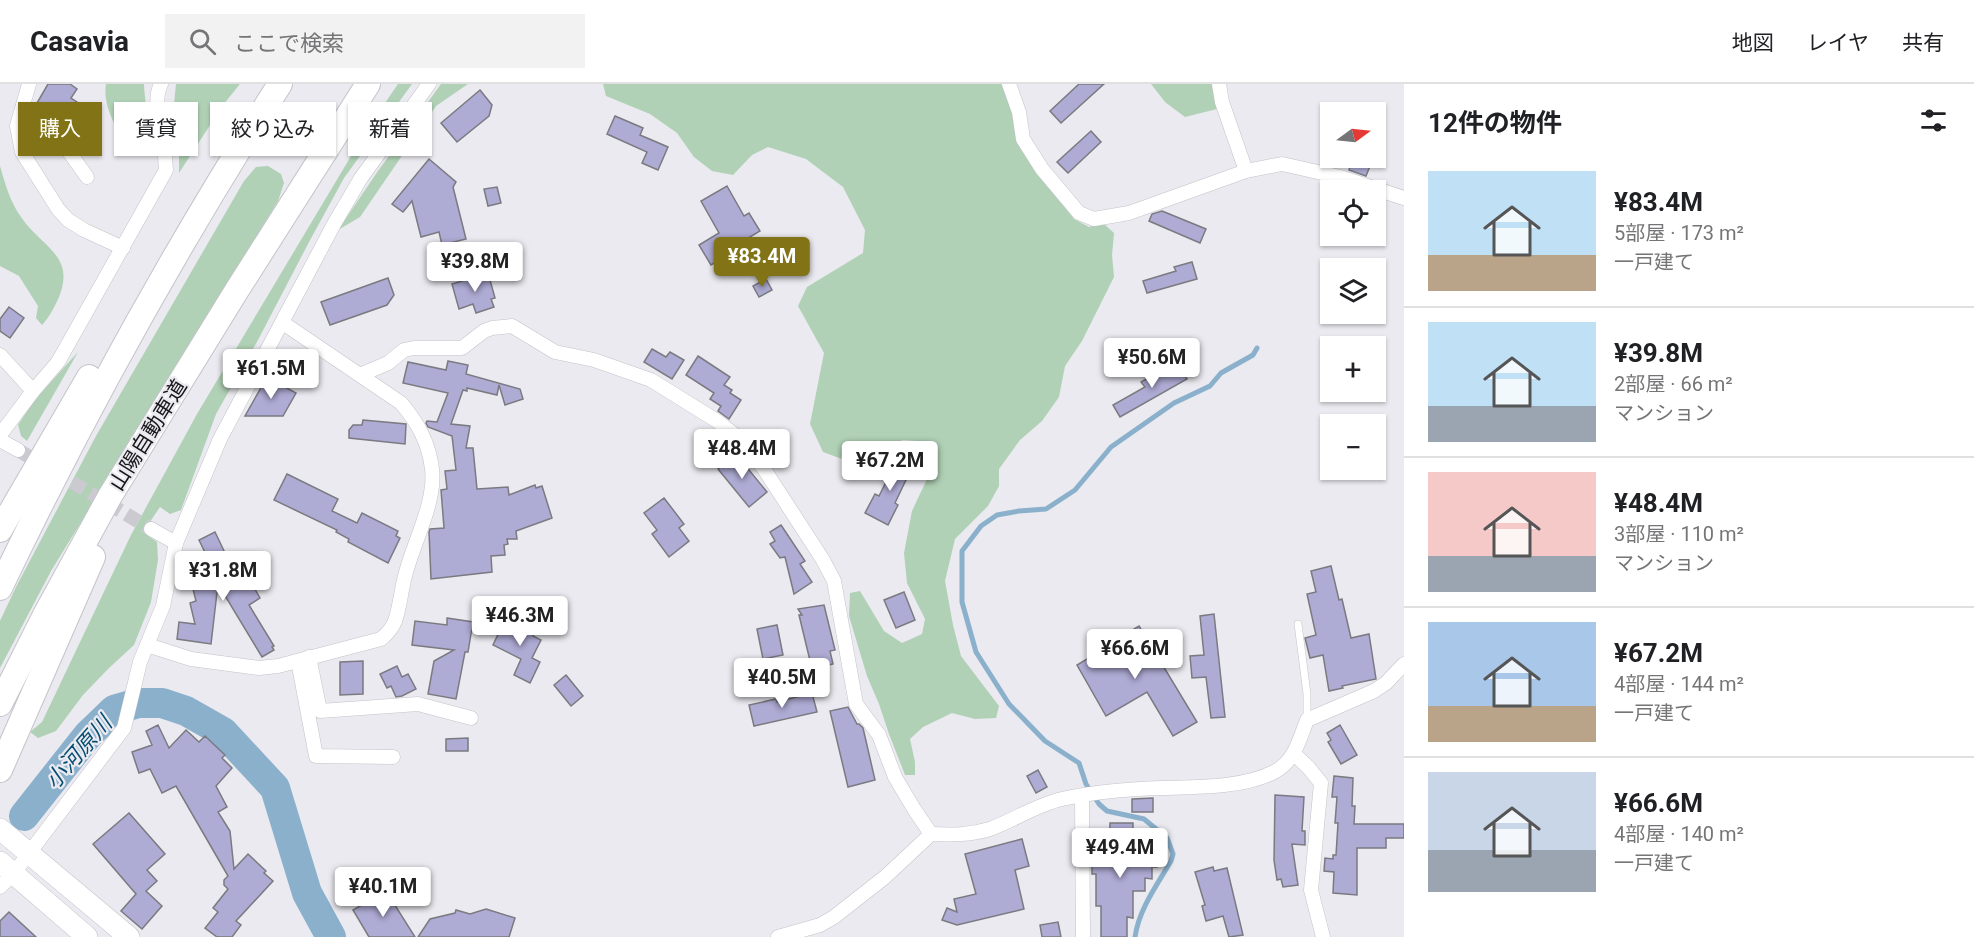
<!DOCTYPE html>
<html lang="ja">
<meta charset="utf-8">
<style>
body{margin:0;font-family:Roboto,"Noto Sans JP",sans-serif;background:#f2f2f2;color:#202124;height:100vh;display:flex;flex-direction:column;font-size:22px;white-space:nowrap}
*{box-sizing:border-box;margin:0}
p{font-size:20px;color:#757577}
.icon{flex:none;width:33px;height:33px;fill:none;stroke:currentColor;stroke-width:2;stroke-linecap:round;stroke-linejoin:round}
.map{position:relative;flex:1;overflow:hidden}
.sheet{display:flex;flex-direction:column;background:#fff;width:570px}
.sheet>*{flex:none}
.top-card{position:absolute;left:18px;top:18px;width:570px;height:54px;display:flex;gap:12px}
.needle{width:39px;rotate:75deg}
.tools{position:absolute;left:1320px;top:18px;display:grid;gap:12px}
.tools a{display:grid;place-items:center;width:66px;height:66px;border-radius:0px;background:#fff;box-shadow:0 2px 4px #0004;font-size:30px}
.price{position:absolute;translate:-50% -51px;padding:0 14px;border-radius:6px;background:#fff;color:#222;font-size:20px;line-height:39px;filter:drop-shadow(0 2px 3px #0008)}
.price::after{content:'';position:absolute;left:50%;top:36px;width:18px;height:14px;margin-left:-9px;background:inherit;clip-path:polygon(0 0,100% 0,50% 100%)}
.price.on{background:#827416;color:#fff}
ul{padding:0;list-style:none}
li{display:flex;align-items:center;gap:18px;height:150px;padding:0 24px}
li+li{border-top:2px solid #e0e0e0}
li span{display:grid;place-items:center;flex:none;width:168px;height:120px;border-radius:0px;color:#555}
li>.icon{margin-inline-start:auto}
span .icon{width:72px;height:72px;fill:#fffc;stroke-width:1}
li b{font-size:26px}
h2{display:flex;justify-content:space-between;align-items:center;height:72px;padding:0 24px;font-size:26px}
.tag{padding:0 21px;border-radius:0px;background:#fff;box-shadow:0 2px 4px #0004;font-size:21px;line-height:54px}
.tag.on{background:#827416;color:#fff}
header{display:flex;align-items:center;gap:36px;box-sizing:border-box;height:84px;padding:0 30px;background:#fff;border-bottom:2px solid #e0e0e0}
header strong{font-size:28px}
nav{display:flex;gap:33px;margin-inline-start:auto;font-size:21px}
.search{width:420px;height:54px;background:#f2f2f2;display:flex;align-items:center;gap:15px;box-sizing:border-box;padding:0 21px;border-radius:0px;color:#757577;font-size:22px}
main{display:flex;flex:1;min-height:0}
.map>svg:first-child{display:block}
.green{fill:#b0d1b5}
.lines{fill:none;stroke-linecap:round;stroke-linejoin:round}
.stream{stroke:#8ab0cc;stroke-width:5}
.river{stroke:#8ab0cc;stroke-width:30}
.building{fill:#aeabd4;stroke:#7a7a80;stroke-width:1.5}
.minor-tunnel{stroke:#cacad0;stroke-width:14;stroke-dasharray:14 7;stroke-linecap:butt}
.service-casing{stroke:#c3c3c9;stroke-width:8}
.minor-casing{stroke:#c3c3c9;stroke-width:15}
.primary-casing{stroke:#c3c3c9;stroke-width:22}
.motorway-casing{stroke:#c3c3c9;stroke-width:26}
.service{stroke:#fff;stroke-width:7}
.minor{stroke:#fff;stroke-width:14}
.primary{stroke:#fff;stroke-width:21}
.motorway{stroke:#fff;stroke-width:24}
.labels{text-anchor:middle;stroke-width:4.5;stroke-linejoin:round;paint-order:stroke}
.street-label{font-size:21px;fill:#171719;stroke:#eaeaf0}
.water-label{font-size:22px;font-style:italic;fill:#064d72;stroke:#eaeaf0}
</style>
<header>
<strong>Casavia</strong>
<div class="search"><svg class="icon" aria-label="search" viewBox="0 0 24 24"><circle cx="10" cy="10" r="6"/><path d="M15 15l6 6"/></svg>ここで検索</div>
<nav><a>地図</a><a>レイヤ</a><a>共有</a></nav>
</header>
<main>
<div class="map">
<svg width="1404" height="853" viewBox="0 0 1404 853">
<rect width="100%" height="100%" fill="#eaeaf0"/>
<!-- green -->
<g class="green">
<path d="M106,0H144C144,12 150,40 146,49C145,53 140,57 137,60C117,55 102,20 106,0Z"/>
<path d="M176,0H240L223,21L179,89V51L174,20Z"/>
<path d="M398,0H412L344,94L309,158L258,256L216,330L181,426L170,430L160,423L143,448L157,458L158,476L151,518L134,561L109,584L83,611L56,647L38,654L30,648L42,638L131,451L197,330L366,47Z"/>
<path d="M441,0H468L436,22L360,133L338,146L378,87Z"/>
<path d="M603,0H1002L1037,88L1074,135L1089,143L1103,139L1114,149L1112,171L1114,193L1082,257L1065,282L1059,313L1042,337L1020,356L999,385V402L988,422L955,455L945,497L953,541L961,572L999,622L996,634L975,635L952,629L923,643L910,655L915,678V691H905L889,650L879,620L867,592L849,532L850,509L860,507L884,547L902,559L922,550L925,535L907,499L904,469L912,427L928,393L925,369L916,357L903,356L853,379L823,368L810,340L824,269L798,222L807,203L863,169L865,146L843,103L806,75L768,63L752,71L733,91L712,87L694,73L677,49L650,30L606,12Z"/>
<path d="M1151,0H1213L1217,25L1185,33L1165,18Z"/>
<path d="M0,82C5,99 10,118 21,133C41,163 76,171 59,213C54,224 50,232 42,241L36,234L38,222L19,192L0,182Z"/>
<path d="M268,82L281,90L284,99L278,117L51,487L0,584V537L16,503L96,352L244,97L256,83Z"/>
<path d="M78,268L27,357L21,352L18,341L33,318Z"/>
</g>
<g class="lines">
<!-- stream -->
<path class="stream" d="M1135,853C1139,825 1157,801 1171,777L1173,770L1167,754L1144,735L1107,727L1099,720L1086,700L1079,679L1045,657L1009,620L976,568L962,518V467L981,442L997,431L1019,427L1046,425L1075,406L1111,363L1174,319L1210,302L1221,289L1253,271L1257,264"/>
<!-- river -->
<path class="river" d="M24,732L88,651L114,626L138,619H162L186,627L223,648L275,704L307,809L331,853"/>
</g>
<!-- building -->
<g class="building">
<path d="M48,0H70L77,5L71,14L92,28L78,48L63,37L65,35L37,19Z"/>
<path d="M1079,0H1104L1061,39L1050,27Z"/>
<path d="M480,6L492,21L489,32L457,58L441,39Z"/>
<path d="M615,32L643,44L640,51L668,63L658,86L642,79L647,68L607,50Z"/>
<path d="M1091,47L1101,58L1068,89L1057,78Z"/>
<path d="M429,75L456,98L453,103L466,155L442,161L439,148L421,153L412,117L403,128L392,120Z"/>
<path d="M1352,76L1370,82L1366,92L1349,86Z"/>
<path d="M727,102L744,132L749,129L760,147L733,163L735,167L711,181L699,161L719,149L701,117Z"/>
<path d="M497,103L501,119L488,122L484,105Z"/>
<path d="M1162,127L1206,145L1200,159L1149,137L1152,130Z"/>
<path d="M1192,178L1197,195L1147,209L1143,197L1176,187L1174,183Z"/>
<path d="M488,189L495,214L491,215L494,223L476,229L473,220L459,225L452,200Z"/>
<path d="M388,194L394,211L387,221L330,241L321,218Z"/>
<path d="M766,195L772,206L759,213L753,202Z"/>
<path d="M9,223L24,234L10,254L0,247V235Z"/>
<path d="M652,265L666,273L670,268L684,276L672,295L644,278Z"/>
<path d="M698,272L730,293L724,301L732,306L730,309L741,316L729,335L718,327L721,322L710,315L714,309L686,291Z"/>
<path d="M448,277L468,281L466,290L520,305L523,315L505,321L499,301L497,311L467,304V307L463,306L451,340L470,342L466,364H473L477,405L508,403L509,411L535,401L536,404L542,402L552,434L516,447L517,455H507L508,460L504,461L505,471L491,472L492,488L431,495L429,448L430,445L444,444L441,406L447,405L445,387L456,386L452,352L428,343L426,339L427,337L437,338L448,309L403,299L408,278L446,286Z"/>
<path d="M1177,278L1187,295L1120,333L1113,321L1145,303L1141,298Z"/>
<path d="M267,293L296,309L283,332H245Z"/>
<path d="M363,336L406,340L405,360L349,354V346L353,341H362Z"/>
<path d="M736,370L767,408L749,423L718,385Z"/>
<path d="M899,372L914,379L895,419L898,421L888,441L865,429L875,410L879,412Z"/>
<path d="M287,390L338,415L332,427L357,439L362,429L398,447L396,452L400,454L388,479L348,458L349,455L336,448L337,446L274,416Z"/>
<path d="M664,414L684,440L679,444L689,457L669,473L652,450L657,446L644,429Z"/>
<path d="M781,441L805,477L800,480L812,498L794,510L785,473L780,474L770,460L775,457L770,448Z"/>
<path d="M215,448L226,471L221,473L235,500L248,493L260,514L249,521L274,562L272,563L274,566L262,573L218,500L211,560L177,555L179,538L195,540L190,519L196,517L193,505L216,497L211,488L213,485L199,456Z"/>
<path d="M1331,482L1339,516L1342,515L1351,554L1369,550L1376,595L1342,602L1343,604L1329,607L1323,571L1310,574L1305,554L1316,551L1307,510L1316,508L1311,487Z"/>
<path d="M904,508L915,536L896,544L884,516Z"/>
<path d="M824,521L835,566L830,567L833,580L812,585L799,531H802L798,525Z"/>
<path d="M1214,530L1225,633L1211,634L1206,593L1192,594L1190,572L1204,571L1200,532Z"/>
<path d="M447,534L473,538L468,568H465L456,615L428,610L434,577L454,566L412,561L415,537L447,541Z"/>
<path d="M517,535L537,544L533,552L541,556L532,574L540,578L530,599L514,591L521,575L493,561L503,540L513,545Z"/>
<path d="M777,541L783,571L763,575L757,545Z"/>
<path d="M1139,542L1197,638L1173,652L1147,608L1106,632L1077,581L1117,557L1116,556Z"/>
<path d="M363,577V610L340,611V578Z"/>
<path d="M397,582L402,593L408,590L416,605L402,612L396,613L391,602L387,604L380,590Z"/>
<path d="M566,591L583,612L571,622L554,601Z"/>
<path d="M812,609L817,628L754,642L749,621L776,615L777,618Z"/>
<path d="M848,623L857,640H859L863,644L875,696L848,703L830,627Z"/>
<path d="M158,641L169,664L186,646L199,658L205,652L225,671L222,674L232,684L216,702L227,723L218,728L230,747L234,785L248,770L266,787L264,789L273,797L236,837L241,841L232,853H217L205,844L218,828L213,824L228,805L224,801V796L228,792L176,702L162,709L150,685L139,689L132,668L152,661L146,647Z"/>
<path d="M1340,641L1357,671L1341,680L1328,658L1331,656L1327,649Z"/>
<path d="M468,654V667H446V655Z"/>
<path d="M1038,686L1047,703L1036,709L1027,692Z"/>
<path d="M1334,692L1353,694L1352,722H1355L1354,740H1404V754H1386V764H1357V811L1333,809L1334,788L1324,787L1325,774L1333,775V771H1336L1338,739H1335L1337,713H1332Z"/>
<path d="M1275,711L1304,713L1302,747H1305V761L1292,760L1298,801L1283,803L1281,795L1277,796L1274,776Z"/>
<path d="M1132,715L1153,714V728H1132Z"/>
<path d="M129,729L165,770L147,786L157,797L146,807L162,822L142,845L121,827L136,810L93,760Z"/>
<path d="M1110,739H1133V768L1158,769L1157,783H1152V795L1145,794V807H1133V834L1127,833V853H1101V822H1096V790H1092V769H1109Z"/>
<path d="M1022,755L1029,782L1015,786L1024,825L957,841L942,836L947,824L957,828L954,815L976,810L965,770Z"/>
<path d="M1213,783L1214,787L1227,784L1243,851L1229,853L1223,832L1206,837L1202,822L1205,821L1195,788Z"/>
<path d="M386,807L415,853H369L353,826Z"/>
<path d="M486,825L515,834L509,853H418L430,835L455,829L456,826L470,830Z"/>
<path d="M9,828L36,853H0V837Z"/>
<path d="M1058,838L1061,853H1042L1040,841Z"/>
</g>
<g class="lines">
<!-- minor-tunnel -->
<path class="minor-tunnel" d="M18,366L151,445"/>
<!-- service casing -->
<g class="service-casing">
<path id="service" d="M1298,540L1307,610V636"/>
</g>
<!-- minor casing -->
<g class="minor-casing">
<g id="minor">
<path d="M29,0L17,42L22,68L58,125L68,136L84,146L123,164"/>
<path d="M1009,0L1019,28L1023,55L1042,85L1079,129L1094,135L1129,129L1246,87L1282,80L1340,93L1404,114"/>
<path d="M1219,0L1222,18L1246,87"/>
<path d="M23,22L42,34L50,41L87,93"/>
<path d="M0,271L33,307"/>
<path d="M360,291L388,279L404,266L414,264H462L484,247L492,244L512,242L555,268L594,276L651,296L717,337L740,355L764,385L823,476L834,497L856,620L879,651L895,693L914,725L931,750"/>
<path d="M0,351L33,307L58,278L166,86C165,76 165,67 164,57C162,38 152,18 161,0"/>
<path d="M0,356L18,366"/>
<path d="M151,445L176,459"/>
<path d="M147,561L191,575L259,584L278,582L381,555C387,550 392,545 395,537C400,523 401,507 405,492C413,459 436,419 432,385C429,359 418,339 401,319L283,239"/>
<path d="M309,573L320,627L418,620L471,634"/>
<path d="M298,577L316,672L393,673"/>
<path d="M1294,670L1308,683L1321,699L1311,806L1323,853"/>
<path d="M1082,712L1083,853"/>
<path d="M0,803L14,789L124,644L140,578L163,522L176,459L220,355L334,140L361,94L429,0"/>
<path d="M778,853L820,841L834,833L885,793L931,750C952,751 970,751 990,745C1014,736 1036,721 1062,715C1093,708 1129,705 1162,704C1196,703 1243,704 1274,688C1295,677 1299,656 1307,636L1374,607L1386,599L1404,580"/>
</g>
</g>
<!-- primary casing -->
<g class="primary-casing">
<g id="primary">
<path d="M0,745L129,853"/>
<path d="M0,778L87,853"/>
</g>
</g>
<!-- motorway casing -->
<g class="motorway-casing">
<g id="motorway">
<path d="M0,446L89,293"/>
<path d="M0,504C83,330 176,163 280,0"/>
<path d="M0,620L46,529L110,412L237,206L368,0"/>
<path d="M0,686L93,473"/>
</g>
</g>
<!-- service -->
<use href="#service" class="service"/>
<!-- minor -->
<use href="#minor" class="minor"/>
<!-- primary -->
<use href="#primary" class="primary"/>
<!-- motorway -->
<use href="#motorway" class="motorway"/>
</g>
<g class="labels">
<!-- street labels -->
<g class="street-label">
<text transform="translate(148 351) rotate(-58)" y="7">山陽自動車道</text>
</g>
<!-- water labels -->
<g class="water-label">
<text transform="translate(78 668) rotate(-49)" y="8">小河原川</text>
</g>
</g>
</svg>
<div class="tools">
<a><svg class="needle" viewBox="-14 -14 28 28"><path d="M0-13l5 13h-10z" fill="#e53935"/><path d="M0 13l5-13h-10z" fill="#757577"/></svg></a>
<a><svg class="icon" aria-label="locate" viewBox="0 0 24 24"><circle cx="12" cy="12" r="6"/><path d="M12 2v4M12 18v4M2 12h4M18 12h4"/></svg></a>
<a><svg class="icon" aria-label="layers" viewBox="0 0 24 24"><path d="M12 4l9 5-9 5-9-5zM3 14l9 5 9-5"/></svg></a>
<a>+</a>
<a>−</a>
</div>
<b class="price on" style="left:762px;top:204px">¥83.4M</b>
<b class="price" style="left:475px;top:209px">¥39.8M</b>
<b class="price" style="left:1152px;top:305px">¥50.6M</b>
<b class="price" style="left:271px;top:316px">¥61.5M</b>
<b class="price" style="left:742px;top:396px">¥48.4M</b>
<b class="price" style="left:890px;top:408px">¥67.2M</b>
<b class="price" style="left:223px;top:518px">¥31.8M</b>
<b class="price" style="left:520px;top:563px">¥46.3M</b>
<b class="price" style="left:1135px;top:596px">¥66.6M</b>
<b class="price" style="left:782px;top:625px">¥40.5M</b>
<b class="price" style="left:1120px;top:795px">¥49.4M</b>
<b class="price" style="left:383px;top:834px">¥40.1M</b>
<div class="top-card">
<a class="tag on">購入</a>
<a class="tag">賃貸</a>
<a class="tag">絞り込み</a>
<a class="tag">新着</a>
</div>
</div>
<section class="sheet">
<h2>12件の物件<svg class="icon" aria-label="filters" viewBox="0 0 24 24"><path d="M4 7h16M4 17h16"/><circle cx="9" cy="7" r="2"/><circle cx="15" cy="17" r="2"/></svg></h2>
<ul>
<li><span style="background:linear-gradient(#bfe0f5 70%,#b9a48a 0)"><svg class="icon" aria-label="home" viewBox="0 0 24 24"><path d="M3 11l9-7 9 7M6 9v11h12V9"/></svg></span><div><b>¥83.4M</b><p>5部屋 · 173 m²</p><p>一戸建て</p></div></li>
<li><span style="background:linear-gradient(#bfe0f5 70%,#9aa5b1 0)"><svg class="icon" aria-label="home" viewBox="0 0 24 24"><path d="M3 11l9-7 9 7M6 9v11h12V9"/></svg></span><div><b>¥39.8M</b><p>2部屋 · 66 m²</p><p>マンション</p></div></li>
<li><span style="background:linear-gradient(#f6c9c9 70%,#9aa5b1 0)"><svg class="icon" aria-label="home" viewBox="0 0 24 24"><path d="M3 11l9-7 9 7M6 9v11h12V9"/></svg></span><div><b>¥48.4M</b><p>3部屋 · 110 m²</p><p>マンション</p></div></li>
<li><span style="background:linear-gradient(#a9c7e8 70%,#b9a48a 0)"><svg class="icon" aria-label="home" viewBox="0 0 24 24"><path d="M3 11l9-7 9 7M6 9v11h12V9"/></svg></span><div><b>¥67.2M</b><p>4部屋 · 144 m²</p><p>一戸建て</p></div></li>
<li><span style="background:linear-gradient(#c9d6e8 65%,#9aa5b1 0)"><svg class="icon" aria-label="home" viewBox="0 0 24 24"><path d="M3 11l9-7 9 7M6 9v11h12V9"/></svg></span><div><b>¥66.6M</b><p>4部屋 · 140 m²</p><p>一戸建て</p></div></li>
</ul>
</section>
</main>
